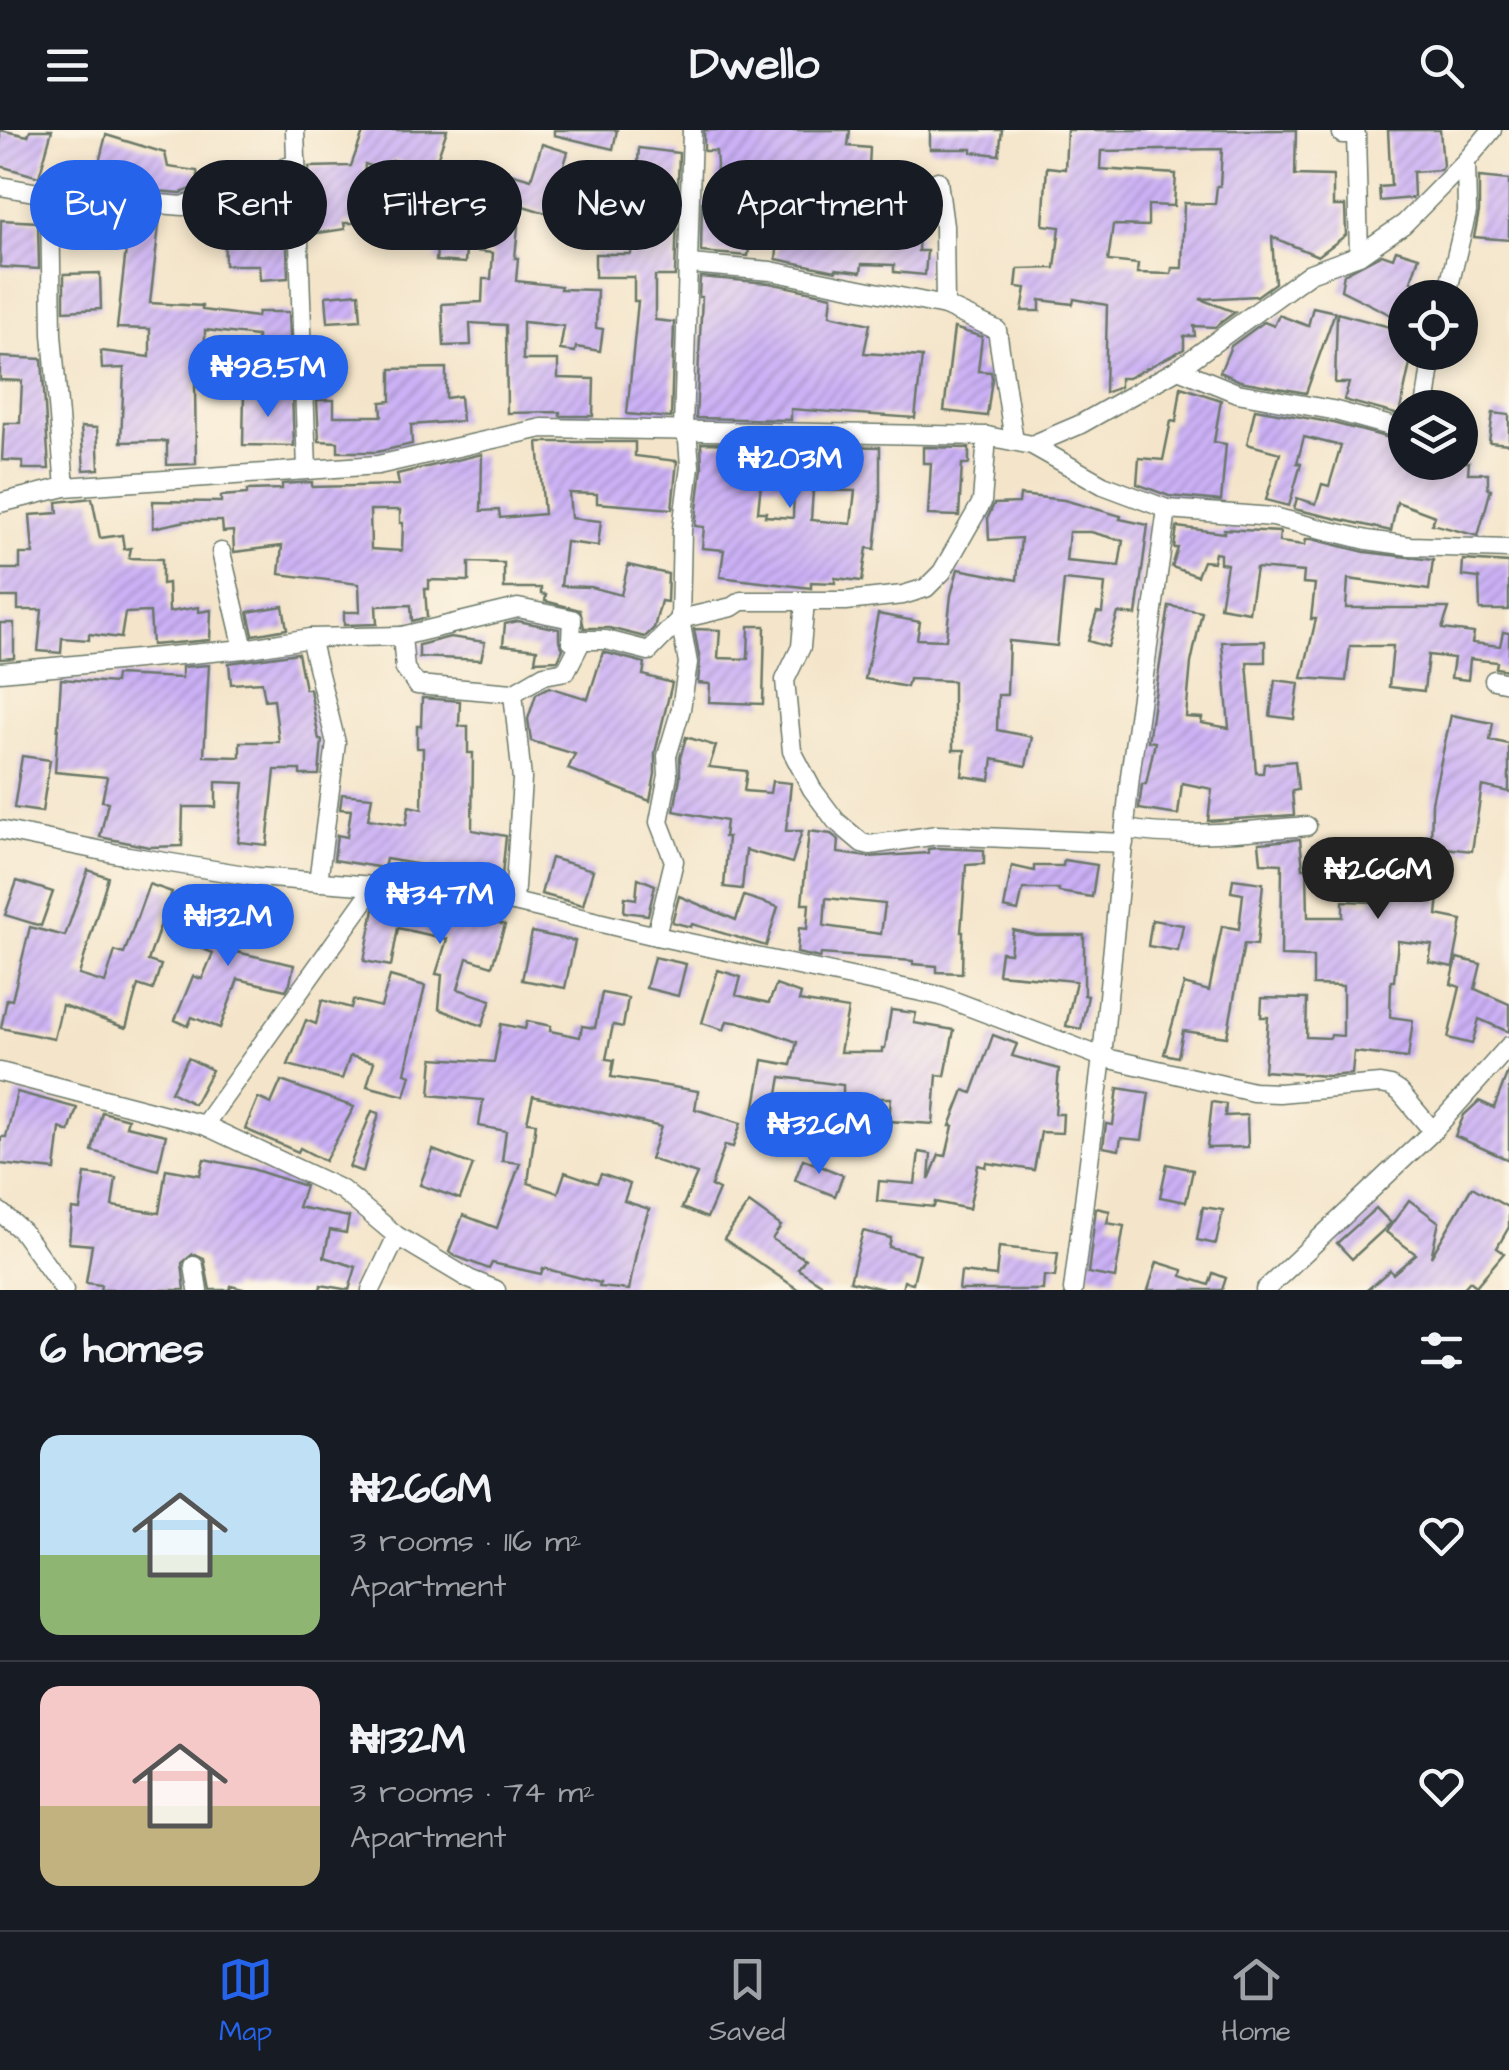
<!DOCTYPE html>
<meta charset="utf-8">
<style>
body{margin:0;font-family:"Architects Daughter",sans-serif;background:#20242c;color:#f1f3f6;height:100vh;display:flex;flex-direction:column;font-size:38px;white-space:nowrap}
*{box-sizing:border-box;margin:0}
p{font-size:32px;color:#9ea1a6}
.icon{flex:none;width:55px;height:55px;fill:none;stroke:currentColor;stroke-width:2;stroke-linecap:round;stroke-linejoin:round}
.map{position:relative;height:1160px;overflow:hidden}
.panel{display:flex;flex-direction:column;background:#171b24;flex:1}
.panel>*{flex:none}
.top-card{position:absolute;left:30px;top:30px;width:1000px;height:90px;display:flex;gap:20px}
.controls{position:absolute;left:1388px;top:150px;display:grid;gap:20px}
.controls a{display:grid;place-items:center;width:90px;height:90px;border-radius:50%;background:#171b24;box-shadow:0 5px 15px #0003;font-size:50px}
.price{position:absolute;translate:-50% -85px;padding:0 22px;border-radius:35px;background:#2563eb;color:#fff;font-size:32px;line-height:65px;filter:drop-shadow(0 2px 5px #0008)}
.price::after{content:'';position:absolute;left:50%;top:60px;width:30px;height:22px;margin-left:-15px;background:inherit;clip-path:polygon(0 0,100% 0,50% 100%)}
.price.on{background:#222;color:#fff}
ul{padding:0;list-style:none}
li{display:flex;align-items:center;gap:30px;height:250px;padding:0 40px}
li+li{border-top:2px solid #363941}
li span{display:grid;place-items:center;flex:none;width:280px;height:200px;border-radius:20px;color:#555}
li>.icon{margin-inline-start:auto}
span .icon{width:120px;height:120px;fill:#fffc;stroke-width:1}
li b{font-size:42px}
h2{display:flex;justify-content:space-between;align-items:center;height:120px;padding:0 40px;font-size:42px}
.tag{padding:0 35px;border-radius:45px;background:#171b24;box-shadow:0 5px 15px #0003;font-size:35px;line-height:90px}
.tag.on{background:#2563eb;color:#fff}
header{display:flex;justify-content:space-between;align-items:center;height:130px;padding:0 40px;background:#171b24;font-size:45px;font-weight:800}
.menu{display:flex;justify-content:space-around;align-items:center;height:140px;border-top:2px solid #363941;background:#171b24;font-size:28px;color:#9ea1a6}
.menu a{display:grid;justify-items:center;gap:5px}
.menu .on{color:#2563eb}
.map>svg:first-child{display:block}
.building{fill:url(#building-hatch);fill-rule:evenodd}
.lines{fill:none;stroke-linecap:round;stroke-linejoin:round}
.minor-casing{stroke:#6a7868;stroke-width:21}
.minor{stroke:#fff;stroke-width:18}
</style>
<header><svg class="icon" aria-label="menu" viewBox="0 0 24 24"><path d="M4 6h16M4 12h16M4 18h16"/></svg>Dwello<svg class="icon" aria-label="search" viewBox="0 0 24 24"><circle cx="10" cy="10" r="6"/><path d="M15 15l6 6"/></svg></header>
<div class="map">
<svg width="1509" height="1160" viewBox="0 0 1509 1160">
<defs>
<pattern id="building-hatch" width="6" height="6" patternUnits="userSpaceOnUse" patternTransform="scale(2.5)"><rect width="6" height="6" fill="#ccb1f6"/><path d="M-1 1l2-2M0 6l6-6M5 7l2-2" fill="none" stroke="#a591c8"/></pattern>
</defs>
<rect width="100%" height="100%" fill="#fcf5e5"/>
<filter id="ink" filterUnits="userSpaceOnUse"><feTurbulence type="fractalNoise" baseFrequency=".01" numOctaves="2"/><feDisplacementMap in="SourceGraphic" scale="20" xChannelSelector="R" yChannelSelector="G"/><feConvolveMatrix kernelMatrix="1 2 1 2 8 2 1 2 1" color-interpolation-filters="sRGB"/></filter>
<filter id="wash" filterUnits="userSpaceOnUse"><feTurbulence type="fractalNoise" baseFrequency=".0048" numOctaves="4" result="noise"/><feDisplacementMap in="SourceGraphic" scale="40" xChannelSelector="R" yChannelSelector="G"/><feGaussianBlur stdDeviation="2.25" result="paint"/><feColorMatrix in="noise" values="0 0 0 0 0 0 0 0 0 0 0 0 0 0 0 0 0 1.4 0 .05"/><feComposite in="paint" operator="in"/></filter>
<g filter="url(#wash)">
<rect width="100%" height="100%" fill="#f4e5ca"/>
<g id="blocks">
<!-- building -->
<g class="building">
<path d="M0,0L28,6L30,0H52L39,47L0,36Z"/>
<path d="M364,0H447L432,44L393,30L389,42L365,34L362,73H357V93H344L345,99L311,104L309,37L351,36Z"/>
<path d="M554,0H617L613,19L554,5Z"/>
<path d="M704,0H850L848,16L870,18L869,37L923,42L915,102H919L918,121H927L925,145L894,142V135L862,134L861,142L836,139V141L776,129L784,62L758,60L748,126L701,122L702,72H715L717,35L716,21H704Z"/>
<path d="M930,0H1002L999,25L972,22V19H930Z"/>
<path d="M1067,0H1296L1295,45L1333,46V76H1345L1346,105L1318,126L1272,107L1275,153L1257,166L1200,169L1235,182L1215,197L1194,196L1195,206H1184V219L1128,248H1120V257L1105,263L1107,175L1074,169L1073,174L1040,170V181H1022L1026,158L1016,157L1018,139L1055,138L1060,97L1043,95L1047,37L1065,39ZM1222,19L1220,56H1217L1215,74L1184,73L1182,138H1172L1171,144L1137,143L1138,134L1108,131L1113,95L1148,96V75L1174,76L1176,44L1100,39L1101,21Z"/>
<path d="M1388,0H1440L1443,36L1440,40L1413,42L1414,66L1412,68L1380,71L1379,57L1391,56Z"/>
<path d="M106,5L165,23L168,37L197,41L200,56L181,63L93,56Z"/>
<path d="M542,14L568,22L549,84L520,75L515,128H518L516,151L561,156L560,159L597,160L596,198L603,199L600,221L576,217L575,222L560,220L564,196L523,192V230H558V248L594,249L593,286H560V282L507,283L506,195L470,193L471,215L444,216L442,174L482,172L483,149H491L493,123L466,120L465,133L436,131L440,75L466,77L480,34L531,49Z"/>
<path d="M639,18L679,23L675,146H655V190L674,192L671,288L627,284L638,171H634V147H595V124H631Z"/>
<path d="M1479,47L1509,50V110L1474,107L1479,82Z"/>
<path d="M130,84L160,87L150,173L202,176V180L257,187L258,182H289L291,229H257V206L205,200L204,253H195L196,334L167,335V311L121,312L124,238L102,239L101,221L150,227V199L117,198Z"/>
<path d="M286,87L288,148L260,150L259,135H225L224,88Z"/>
<path d="M1,90L38,92L39,139L0,137Z"/>
<path d="M1396,120L1419,127L1411,151L1427,156L1424,168H1405V192L1341,160L1344,144L1382,124L1393,128Z"/>
<path d="M100,143L101,179L64,181V144Z"/>
<path d="M700,147L769,153L832,166L830,185L870,194L864,223L922,227L915,288L791,279V290L696,288L702,167H699Z"/>
<path d="M359,163L361,190L328,192L326,166Z"/>
<path d="M1313,177L1335,182L1306,263L1240,251L1220,242L1231,216L1264,192L1274,196L1279,185L1308,196Z"/>
<path d="M1337,183L1405,201V223L1407,229H1411L1399,285L1344,270L1349,253H1335Z"/>
<path d="M954,198L982,207L978,241L991,242L992,248L987,286L944,281Z"/>
<path d="M0,227L42,229L49,339H23V331L2,330L4,293H20L22,251L0,250Z"/>
<path d="M446,238V268L460,266L462,291L411,295L412,314L377,322H338V312L319,311L317,270H334V286H382L381,272L391,271V239Z"/>
<path d="M1181,257L1221,270L1214,312L1226,314L1221,371L1169,366L1137,354L1139,328L1163,330L1171,291L1176,292Z"/>
<path d="M244,263L292,264L294,316L243,315Z"/>
<path d="M1255,279L1329,292L1405,312V332H1469L1468,343H1488V358L1491,359L1478,406L1432,394L1435,386L1397,372L1391,401L1294,379L1297,368L1316,374L1322,354L1329,356L1341,316L1304,307L1297,333L1301,334L1289,376L1266,370L1280,323L1247,314Z"/>
<path d="M1493,283L1509,285V314L1489,312Z"/>
<path d="M81,297L97,298L99,339L84,340Z"/>
<path d="M538,312H635V326L677,331L672,379L597,373V364L569,363L571,388L601,391L598,416L566,412L561,456L591,457L621,465L628,435L668,444L667,472L661,471L654,498L645,507L609,498H584L580,480L545,471L546,465L541,464V458H504V433L469,432V451L429,450V459H425L427,487L412,491L411,475L376,476L377,494L344,495V482H360L359,454L279,444L282,416L234,422L233,401L223,402L222,391H186L153,398V371L221,372V366L247,364V360L282,359V354L312,352V357L399,355L397,344L482,324L481,381L499,380L500,388L544,384ZM370,380H400V393H403L402,421L371,419Z"/>
<path d="M701,313L880,317V374L875,419L867,418L862,451L835,448V453L811,452V458L720,447L724,420L702,418L704,397L695,396L702,338ZM761,353L794,357L793,388L765,386L766,382H758ZM813,360L855,361L851,394L811,390Z"/>
<path d="M923,317L969,318V334H962L959,386L928,385L931,333H923Z"/>
<path d="M1020,365L1064,370L1121,386L1120,389L1148,395L1136,485L1118,483L1108,517L1088,511L1097,482L1102,483L1105,454L1064,450L1057,516L1009,511L1007,565H998L997,600L1032,607L1026,636L993,629L990,650L962,646L965,620H953V551L909,549L907,557L865,549L878,484L920,492L917,509L946,510L951,465L958,439L1017,450L1021,408L989,410L988,387L994,374L1019,373ZM1069,402H1091L1123,411L1119,436L1066,431Z"/>
<path d="M92,368L100,408L122,405L124,419L131,418L129,428L162,429V454L168,453L169,482L199,477V482L211,480L210,510L152,515L150,482L125,483L121,508L89,504V510L62,508L61,523L38,521L42,480H18V467H0V439H20V424H33L30,385L58,383L57,372Z"/>
<path d="M1177,397L1224,403V399L1280,402L1279,412L1305,415L1306,409H1312L1365,422L1433,430L1429,460L1348,449L1346,478H1449L1442,499L1474,503L1472,513L1500,516L1503,502L1509,503V540L1496,538L1497,532L1470,529L1468,550L1451,548L1454,528L1428,525L1424,561L1389,557L1393,516H1350L1346,551L1302,548L1316,489H1311L1315,454L1303,453L1304,442L1256,438L1249,482L1220,477L1227,434L1220,433V424L1215,423L1213,432L1203,431L1197,446L1172,437L1178,418H1174Z"/>
<path d="M1463,430L1509,433V480H1480L1479,448L1462,446Z"/>
<path d="M283,476L287,499L253,505L248,482Z"/>
<path d="M1169,476L1202,482L1191,533L1186,587L1202,588L1201,593L1229,598L1222,512L1265,511V532H1247L1256,643H1263L1264,634L1295,631L1298,660L1292,661L1294,685L1208,691L1212,659L1182,653L1178,685L1139,679L1142,654H1146L1155,612L1148,611Z"/>
<path d="M518,491L559,499V510L563,519L558,530L535,531L537,519L503,515L505,494Z"/>
<path d="M0,493H14V528L0,529Z"/>
<path d="M749,496H765L763,574L709,572L710,554L698,553L700,531L694,499L720,500L718,528L748,529Z"/>
<path d="M450,507L485,512L481,530L419,527V515Z"/>
<path d="M603,522L645,533L643,545L672,553L655,623V644L650,671L568,639L575,624L531,611L528,589L536,564L549,557L588,569Z"/>
<path d="M298,523L305,559H310L319,610H322L319,645H300V640H275L267,715L238,712L244,653L216,652V677H183L182,716L149,717L100,707L108,672L102,671L107,647L55,642L61,549L115,553L116,545L182,548V537L209,535L204,626L240,627V612H279L274,569L265,570L262,552L231,554L229,533Z"/>
<path d="M1275,550L1299,553L1294,589L1270,586Z"/>
<path d="M422,568L460,571L459,596H468V623H473L472,700L506,706L501,755L468,749L469,743L386,729L384,738L334,730L337,705L347,707L351,680L340,679L342,664L372,667L368,689L406,695L409,676L422,679L423,618H417V596H421Z"/>
<path d="M1451,585L1493,593L1490,610L1509,614V662L1482,656L1472,721L1444,718L1437,785L1462,790L1453,837L1429,832L1432,815L1398,811L1394,851H1391L1390,887L1413,890L1408,928L1354,922L1352,944L1327,946L1264,941L1268,887H1261L1262,868L1307,869L1306,907L1330,908L1331,905L1343,906V856L1313,855V827L1281,826L1282,734L1261,733L1259,713L1300,709L1303,738H1307L1308,787H1343V771L1372,772L1374,749L1411,753L1415,719L1431,720L1432,672Z"/>
<path d="M686,607L716,616L709,637L747,641L744,661L770,663L772,651L791,653L786,701H802L792,733L746,720L742,759L724,757L728,707H724L726,691L674,681L680,647V628Z"/>
<path d="M22,626L50,630L42,682L14,678Z"/>
<path d="M809,701L831,704L839,710L838,723L868,727L928,723V719L938,718L984,720V734L966,735L961,802H963L962,843L937,842V836L913,834V831L821,824L820,828L797,823L799,798L807,799L809,774H802ZM826,768L885,774L881,804L824,796Z"/>
<path d="M551,728L593,740L583,775L541,764Z"/>
<path d="M1064,730L1097,735L1092,767L1059,762V759H1023L1018,781L1004,778L1012,736L1034,741V736H1063Z"/>
<path d="M88,740L108,747L79,845L105,853L115,821L124,824L149,754L172,762L148,831L161,835L153,860L138,855L126,898L62,875L54,909L1,898L7,869L12,870L30,797L65,806Z"/>
<path d="M638,748L655,755L648,785L624,782L625,767L636,769Z"/>
<path d="M1233,749L1263,753L1257,815L1244,814L1227,907L1183,901L1178,927L1164,924L1184,854L1209,861L1222,796L1239,799L1243,764L1231,762Z"/>
<path d="M17,751L53,762L41,796L5,785Z"/>
<path d="M221,765L247,773L232,821L294,835L290,853L286,860L238,849L220,898L192,887L188,896L175,890L193,846L202,849L213,823L203,819Z"/>
<path d="M679,766L736,790L744,766L778,777L766,816L692,794L691,797L672,792Z"/>
<path d="M381,769L428,779L429,773L444,774L505,795L492,836L467,828L458,859L491,870L482,896L439,879L442,845L436,844L447,809L398,798L391,836L364,831L374,779Z"/>
<path d="M1152,790L1183,795L1178,821L1148,816Z"/>
<path d="M1013,800L1036,805H1084V865L1088,866L1081,899L1066,896L1076,851L998,844L1001,822L1010,823Z"/>
<path d="M532,802L575,811L565,858L522,850Z"/>
<path d="M654,827L686,834L678,866L646,858Z"/>
<path d="M1457,828L1481,834L1475,859L1509,874V902L1479,889L1472,914L1448,908L1460,857L1451,854Z"/>
<path d="M718,840L741,847L736,865L769,873L776,855L801,864L799,871L848,879L840,922H882V918H885L891,880L916,883L914,893L954,900L945,946L937,945L933,994L889,991L891,968H843V955L781,947L772,997L752,993L763,930L791,935L797,912L747,894L727,891L724,900L702,893Z"/>
<path d="M390,846L425,856L405,943L411,945L405,966L367,956L374,932L350,926L342,949L288,935L306,890L316,894L322,870L351,878L353,870L381,877Z"/>
<path d="M602,863L628,868L623,897L613,895L606,929L614,930L611,947L698,961L695,979L741,993L733,1017L725,1015L711,1056L719,1060L707,1088L682,1078L697,1044L650,1029L661,997L533,966L527,992L536,993L528,1053L558,1063L565,1042L597,1053L601,1044L630,1054L624,1071L649,1079L638,1113L629,1160L599,1157L600,1153L543,1138L541,1144L492,1133L489,1139L455,1126L449,1122L463,1085L497,1098L520,1033L502,1031L506,1001L479,996L483,970L430,965L433,928L494,932L501,894L525,899L527,891L551,896L550,901L580,907L582,896L595,898Z"/>
<path d="M993,905L1017,914L1012,926L1059,939L1055,984H1063L1062,1003L1041,1002L1034,1040L987,1033L986,1037L978,1035L969,1079L935,1072L934,1077L877,1071L879,1051L915,1054L919,1022L931,1024L929,1050L939,1025L946,1026L953,996H950L964,960L972,963Z"/>
<path d="M188,928L212,940L194,974L171,962Z"/>
<path d="M1508,941H1509V1030L1455,1006L1464,985L1479,971L1494,978Z"/>
<path d="M281,951L354,977L325,1031L300,1018L298,1022L245,999L258,968L271,974Z"/>
<path d="M1118,958L1149,963L1142,1010L1121,1008L1119,1020L1103,1017L1106,994L1113,995Z"/>
<path d="M17,962L77,978L69,1002L60,998L55,1040L0,1034L1,1007H6Z"/>
<path d="M1212,972L1226,974L1225,986L1247,985L1248,1017L1207,1018Z"/>
<path d="M372,981L379,983L363,1042L349,1037Z"/>
<path d="M102,982L128,989L126,996L166,1005L158,1040L92,1021Z"/>
<path d="M433,1020L473,1035L460,1069L420,1055Z"/>
<path d="M204,1029L252,1039L302,1055L305,1056L298,1077L349,1087L346,1103L330,1100L324,1127L356,1137L349,1160L321,1155L320,1160H247L231,1156L230,1160H210L204,1129L193,1124L182,1133L185,1160H100L101,1155L86,1153L92,1115L69,1113L72,1079L80,1080L85,1044L116,1048L112,1076L159,1083L166,1039L200,1045Z"/>
<path d="M803,1029L843,1045L835,1066L795,1050Z"/>
<path d="M1167,1034L1193,1040L1186,1072L1160,1067Z"/>
<path d="M1472,1057L1509,1078V1097L1497,1118L1504,1123L1476,1156L1470,1151L1462,1160H1367L1390,1140L1393,1144L1416,1124L1386,1102L1409,1070L1439,1092L1431,1127Z"/>
<path d="M749,1073L781,1096L772,1109L805,1129L798,1139L831,1160H799L724,1109Z"/>
<path d="M1203,1077L1223,1080L1216,1114L1197,1110Z"/>
<path d="M1096,1078L1110,1081L1107,1093L1124,1096L1115,1148L1088,1143Z"/>
<path d="M1376,1078L1391,1093L1352,1129L1337,1113Z"/>
<path d="M863,1101L891,1108L889,1117L920,1124L913,1153L904,1151L902,1160H887L850,1151Z"/>
<path d="M999,1117L1058,1123L1055,1147L1044,1146L1043,1160H959L961,1142L996,1146Z"/>
<path d="M1157,1132L1183,1140L1182,1146L1209,1155L1213,1143L1226,1148L1222,1160H1148Z"/>
</g>
</g>
</g>
<g filter="url(#ink)">
<use href="#blocks" fill-opacity="0" stroke="#6a7868" stroke-width="2.5"/>
<g class="lines">
<!-- minor casing -->
<g class="minor-casing">
<g id="minor">
<path d="M295,0L307,339"/>
<path d="M1342,0V4H1356L1359,125"/>
<path d="M938,51L944,96L945,176L997,200L1014,311"/>
<path d="M0,56L50,65L52,204L65,357"/>
<path d="M50,65L183,76L295,34"/>
<path d="M690,134L771,141L945,176"/>
<path d="M1446,168L1467,82L1466,31"/>
<path d="M1178,239L1237,263L1332,280L1405,300"/>
<path d="M1425,278L1433,222"/>
<path d="M1032,315L1079,295L1178,239L1310,143L1359,125L1404,94L1466,31L1492,0"/>
<path d="M0,373L65,357L378,335L542,298L987,306L1032,315L1103,355L1167,379L1273,387L1367,410L1410,416L1509,419"/>
<path d="M221,422L244,519"/>
<path d="M805,471L801,517L785,550L792,621L812,659L836,691L862,713L870,715L937,705L1124,713"/>
<path d="M402,506L518,478L572,489L571,510H582"/>
<path d="M310,508L336,613L318,752"/>
<path d="M0,542L244,519L310,508L402,506L405,539L417,555L513,563L544,545L566,541L582,510H606L649,521L680,489L732,477L741,471H846L903,465L926,458L942,442L982,372L987,306"/>
<path d="M1494,550L1509,553"/>
<path d="M513,563L522,649L514,772"/>
<path d="M1125,699C1186,709 1246,701 1307,696"/>
<path d="M0,700L128,726L257,747L464,763L514,772L656,806L941,866L1102,927L1253,962L1279,963L1380,954L1391,956L1400,962L1433,1001"/>
<path d="M656,806L674,731L659,692L668,645L667,626L681,579L688,533L680,489L682,399L690,336L688,311L683,298L692,0"/>
<path d="M0,942L204,995L342,1060L397,1106L469,1149L496,1160"/>
<path d="M204,995L375,756"/>
<path d="M0,1082L22,1101L64,1160"/>
<path d="M194,1136L198,1160"/>
<path d="M371,1160L397,1106"/>
<path d="M1073,1160L1102,927L1130,646L1167,379"/>
<path d="M1265,1160L1433,1001L1509,916"/>
</g>
</g>
<!-- minor -->
<use href="#minor" class="minor"/>
</g>
</g>
</svg>
<div class="controls">
<a><svg class="icon" aria-label="locate" viewBox="0 0 24 24"><circle cx="12" cy="12" r="6"/><path d="M12 2v4M12 18v4M2 12h4M18 12h4"/></svg></a>
<a><svg class="icon" aria-label="layers" viewBox="0 0 24 24"><path d="M12 4l9 5-9 5-9-5zM3 14l9 5 9-5"/></svg></a>
</div>
<b class="price" style="left:268px;top:290px">₦98.5M</b>
<b class="price" style="left:790px;top:381px">₦203M</b>
<b class="price on" style="left:1378px;top:792px">₦266M</b>
<b class="price" style="left:440px;top:817px">₦347M</b>
<b class="price" style="left:228px;top:839px">₦132M</b>
<b class="price" style="left:819px;top:1047px">₦326M</b>
<div class="top-card">
<a class="tag on">Buy</a>
<a class="tag">Rent</a>
<a class="tag">Filters</a>
<a class="tag">New</a>
<a class="tag">Apartment</a>
</div>
</div>
<section class="panel">
<h2>6 homes<svg class="icon" aria-label="filters" viewBox="0 0 24 24"><path d="M4 7h16M4 17h16"/><circle cx="9" cy="7" r="2"/><circle cx="15" cy="17" r="2"/></svg></h2>
<ul>
<li><span style="background:linear-gradient(#bfe0f5 60%,#8fb573 0)"><svg class="icon" aria-label="home" viewBox="0 0 24 24"><path d="M3 11l9-7 9 7M6 9v11h12V9"/></svg></span><div><b>₦266M</b><p>3 rooms · 116 m²</p><p>Apartment</p></div><svg class="icon" aria-label="heart" viewBox="0 0 24 24"><path d="M12 20l-8-8c-3-5 5-10 8-4 3-6 11-1 8 4z"/></svg></li>
<li><span style="background:linear-gradient(#f6c9c9 60%,#c2b280 0)"><svg class="icon" aria-label="home" viewBox="0 0 24 24"><path d="M3 11l9-7 9 7M6 9v11h12V9"/></svg></span><div><b>₦132M</b><p>3 rooms · 74 m²</p><p>Apartment</p></div><svg class="icon" aria-label="heart" viewBox="0 0 24 24"><path d="M12 20l-8-8c-3-5 5-10 8-4 3-6 11-1 8 4z"/></svg></li>
</ul>
</section>
<nav class="menu">
<a class="on"><svg class="icon" aria-label="map" viewBox="0 0 24 24"><path d="M3 6l6-2 6 2 6-2v14l-6 2-6-2-6 2zM9 4v14M15 6v14"/></svg>Map</a>
<a><svg class="icon" aria-label="saved" viewBox="0 0 24 24"><path d="M7 4h10v16l-5-4-5 4z"/></svg>Saved</a>
<a><svg class="icon" aria-label="home" viewBox="0 0 24 24"><path d="M3 11l9-7 9 7M6 9v11h12V9"/></svg>Home</a>
</nav>
